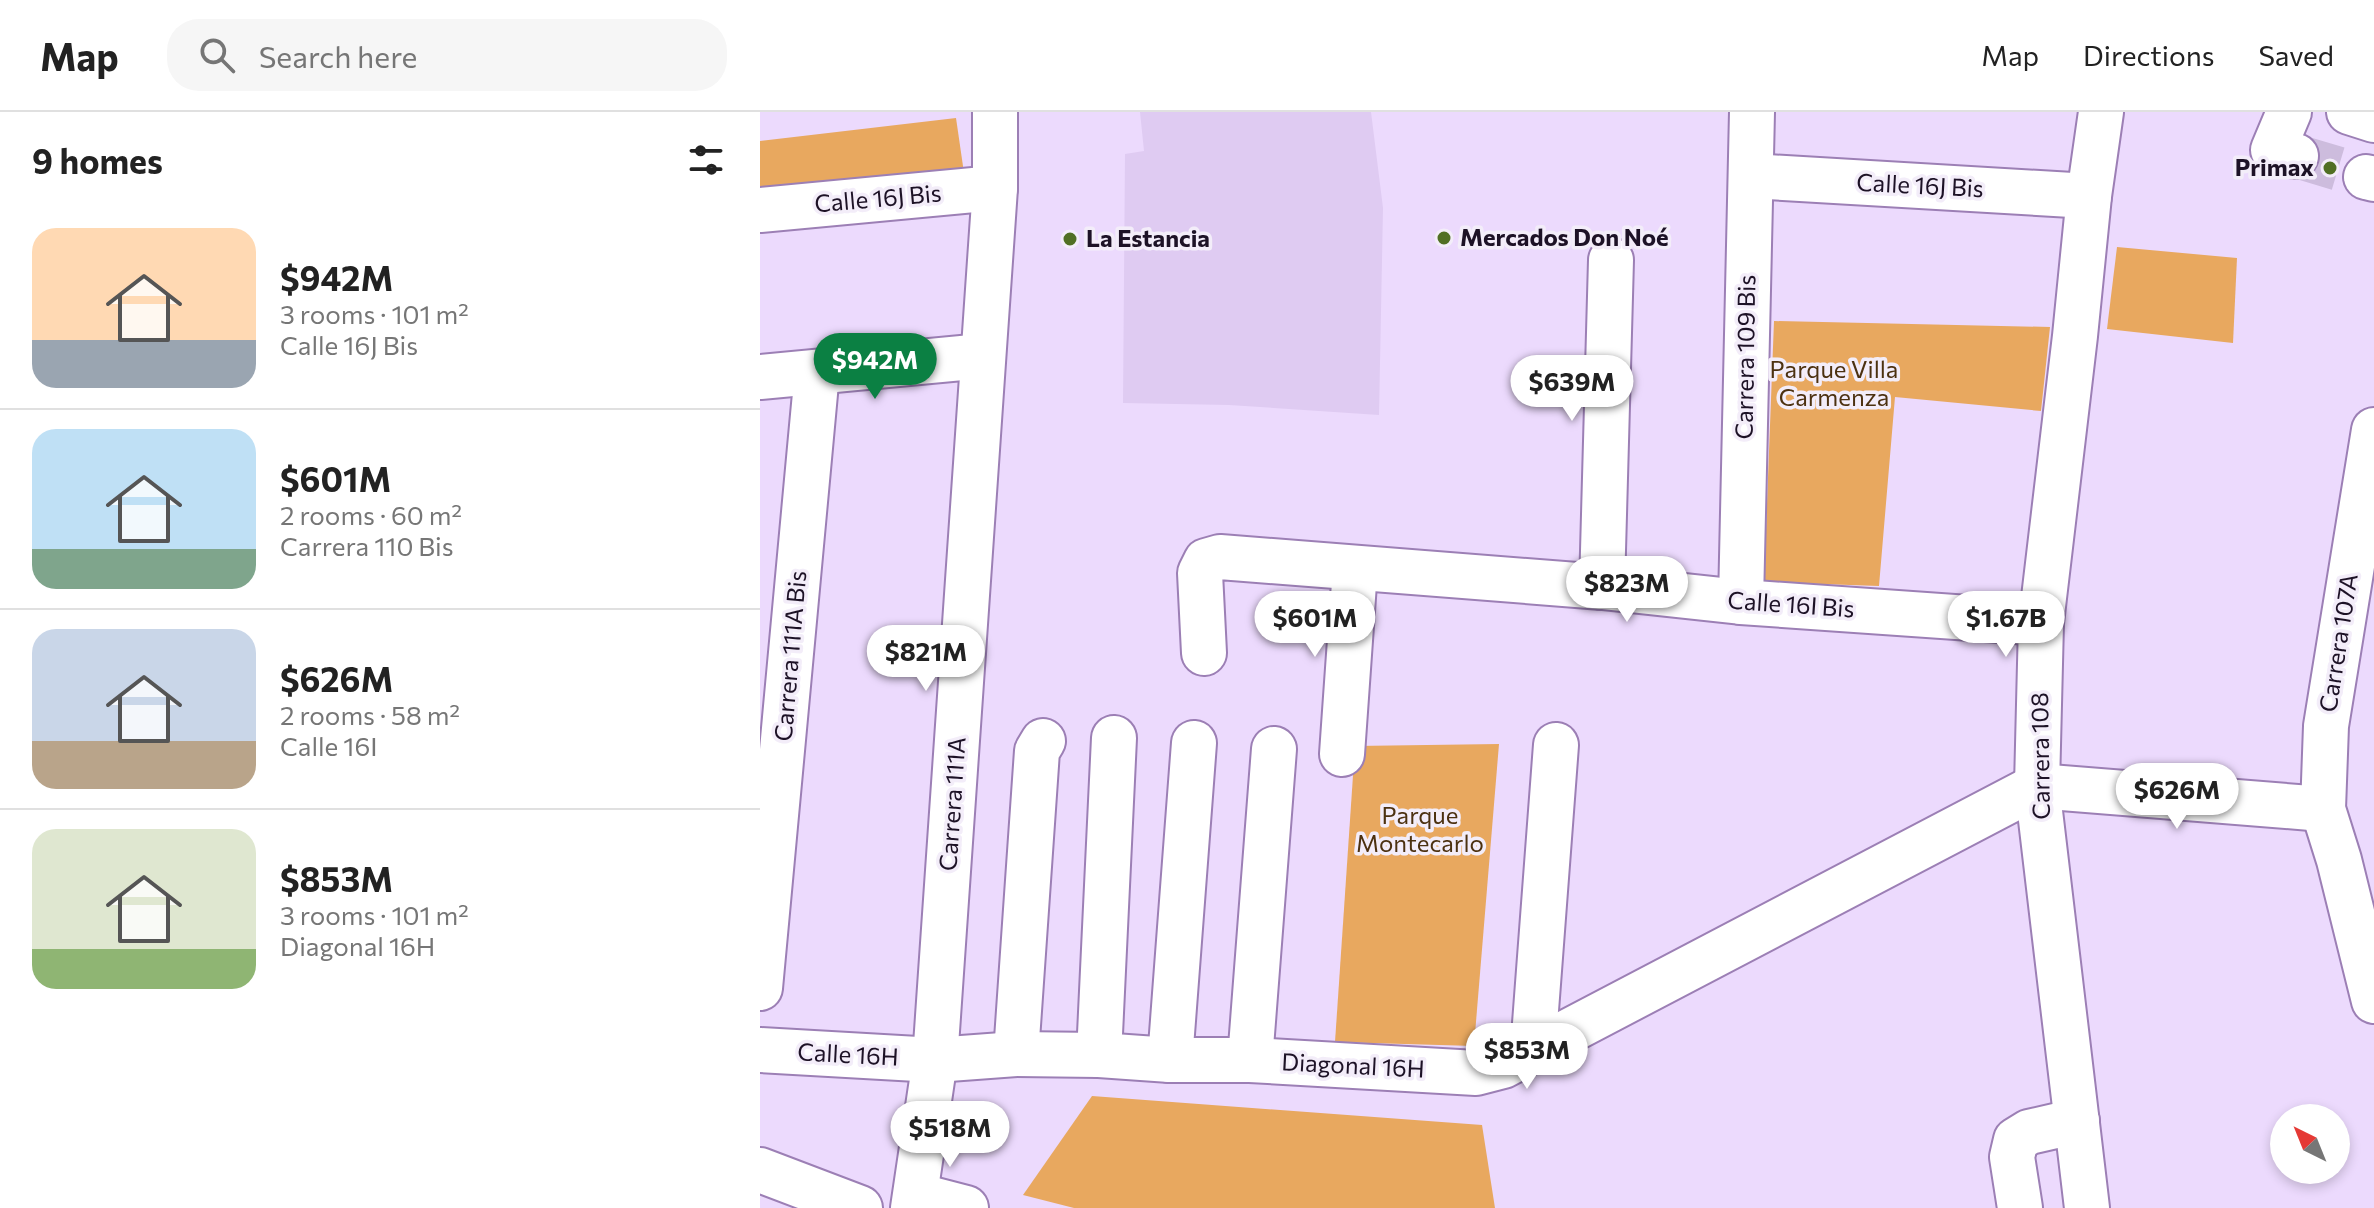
<!DOCTYPE html>
<meta charset="utf-8">
<style>
body{margin:0;font-family:Commissioner,sans-serif;background:#f6f6f6;color:#222;height:100vh;display:flex;flex-direction:column;font-size:30px;white-space:nowrap}
*{box-sizing:border-box;margin:0}
p{font-size:26px;color:#767676}
.icon{flex:none;width:44px;height:44px;fill:none;stroke:currentColor;stroke-width:2;stroke-linecap:round;stroke-linejoin:round}
.map{position:relative;flex:1;overflow:hidden}
.panel{display:flex;flex-direction:column;background:#fff;width:760px}
.panel>*{flex:none}
.needle{width:52px;rotate:317deg}
.fabs{position:absolute;left:1510px;top:992px;display:grid;gap:16px}
.fabs a{display:grid;place-items:center;width:80px;height:80px;border-radius:50%;background:#fff;box-shadow:0 4px 12px #0003;font-size:40px}
.price{position:absolute;translate:-50% -68px;padding:0 18px;border-radius:28px;background:#fff;color:#222;font-size:26px;line-height:52px;filter:drop-shadow(0 2px 4px #0008)}
.price::after{content:'';position:absolute;left:50%;top:48px;width:24px;height:18px;margin-left:-12px;background:inherit;clip-path:polygon(0 0,100% 0,50% 100%)}
.price.current{background:#0b8043;color:#fff}
ul{padding:0;list-style:none}
li{display:flex;align-items:center;gap:24px;height:200px;padding:0 32px}
li+li{border-top:2px solid #e0e0e0}
li span{display:grid;place-items:center;flex:none;width:224px;height:160px;border-radius:24px;color:#555}
li>.icon{margin-inline-start:auto}
span .icon{width:96px;height:96px;fill:#fffc;stroke-width:1}
li b{font-size:34px}
h2{display:flex;justify-content:space-between;align-items:center;height:96px;padding:0 32px;font-size:34px}
header{display:flex;align-items:center;gap:48px;box-sizing:border-box;height:112px;padding:0 40px;background:#fff;border-bottom:2px solid #e0e0e0}
header strong{font-size:38px}
nav{display:flex;gap:44px;margin-inline-start:auto;font-size:28px}
.search{width:560px;height:72px;background:#f6f6f6;display:flex;align-items:center;gap:20px;box-sizing:border-box;padding:0 28px;border-radius:32px;color:#767676;font-size:30px}
main{display:flex;flex:1;min-height:0}
.map>svg:first-child{display:block}
.built{fill:#dfcbf2}
.green{fill:#e8a85f}
.lines{fill:none;stroke-linecap:round;stroke-linejoin:round}
.minor-tunnel{stroke:#cdbcdd;stroke-width:44;stroke-dasharray:44 22;stroke-linecap:butt}
.minor-casing{stroke:#9c7fb5;stroke-width:48}
.major-casing{stroke:#9c7fb5;stroke-width:48}
.minor{stroke:#fff;stroke-width:44}
.major{stroke:#fff;stroke-width:44}
.poi-dot{fill:#516f24;stroke:#f3edf9;stroke-width:3}
.labels{text-anchor:middle;stroke-width:7;stroke-linejoin:round;paint-order:stroke}
.poi-label{font-size:24px;font-weight:bold;fill:#1d1226;stroke:#f3edf9;text-anchor:start}
.street-label{font-size:24px;fill:#1d1226;stroke:#f3edf9}
.park-label{font-size:24px;fill:#4c3110;stroke:#f3edf9}
</style>
<header>
<strong>Map</strong>
<div class="search"><svg class="icon" aria-label="search" viewBox="0 0 24 24"><circle cx="10" cy="10" r="6"/><path d="M15 15l6 6"/></svg>Search here</div>
<nav><a>Map</a><a>Directions</a><a>Saved</a></nav>
</header>
<main>
<section class="panel">
<h2>9 homes<svg class="icon" aria-label="filters" viewBox="0 0 24 24"><path d="M4 7h16M4 17h16"/><circle cx="9" cy="7" r="2"/><circle cx="15" cy="17" r="2"/></svg></h2>
<ul>
<li><span style="background:linear-gradient(#ffd9b3 70%,#9aa5b1 0)"><svg class="icon" aria-label="home" viewBox="0 0 24 24"><path d="M3 11l9-7 9 7M6 9v11h12V9"/></svg></span><div><b>$942M</b><p>3 rooms · 101 m²</p><p>Calle 16J Bis</p></div></li>
<li><span style="background:linear-gradient(#bfe0f5 75%,#7fa58c 0)"><svg class="icon" aria-label="home" viewBox="0 0 24 24"><path d="M3 11l9-7 9 7M6 9v11h12V9"/></svg></span><div><b>$601M</b><p>2 rooms · 60 m²</p><p>Carrera 110 Bis</p></div></li>
<li><span style="background:linear-gradient(#c9d6e8 70%,#b9a48a 0)"><svg class="icon" aria-label="home" viewBox="0 0 24 24"><path d="M3 11l9-7 9 7M6 9v11h12V9"/></svg></span><div><b>$626M</b><p>2 rooms · 58 m²</p><p>Calle 16I</p></div></li>
<li><span style="background:linear-gradient(#dfe7d0 75%,#8fb573 0)"><svg class="icon" aria-label="home" viewBox="0 0 24 24"><path d="M3 11l9-7 9 7M6 9v11h12V9"/></svg></span><div><b>$853M</b><p>3 rooms · 101 m²</p><p>Diagonal 16H</p></div></li>
</ul>
</section>
<div class="map">
<svg width="1614" height="1096" viewBox="0 0 1614 1096">
<rect width="100%" height="100%" fill="#ecdafd"/>
<!-- built -->
<path class="built" d="M380,0H611L623,96L619,303L469,293L363,291L365,42L384,39Z"/>
<!-- green -->
<g class="green">
<path d="M196,6L204,61L0,81V29Z"/>
<path d="M1357,135L1477,146L1473,231L1347,217Z"/>
<path d="M1014,209L1290,215L1281,299L1135,285L1119,474L1004,470Z"/>
<path d="M739,632L714,934L575,930L595,634Z"/>
<path d="M332,984L722,1013L735,1096H314L263,1083Z"/>
</g>
<g class="lines">
<!-- minor-tunnel -->
<path class="minor-tunnel" d="M1536,44L1606,65"/>
<!-- minor casing -->
<g class="minor-casing">
<g id="minor">
<path d="M1529,0L1513,38L1536,44"/>
<path d="M991,64L1329,84"/>
<path d="M1606,65L1614,67"/>
<path d="M0,98L235,76"/>
<path d="M0,265L223,244"/>
<path d="M1614,318L1566,614L1563,697L1579,748L1614,889"/>
<path d="M842,475L851,148"/>
<path d="M981,490L992,0"/>
<path d="M444,541L440,461L446,449L460,445L842,475L981,490L1281,511"/>
<path d="M582,642L595,457"/>
<path d="M0,876L57,260"/>
<path d="M0,938L175,948L256,942L339,943L410,948H490L716,961L743,954L773,938L1277,674L1563,697"/>
<path d="M773,938L796,633"/>
<path d="M256,942L277,639L283,629"/>
<path d="M339,943L354,626"/>
<path d="M410,948L434,631"/>
<path d="M490,948L514,637"/>
<path d="M0,1058L100,1096"/>
<path d="M156,1083L206,1096"/>
<path d="M153,1096L175,948L235,76V0"/>
<path d="M1260,1096L1252,1045L1256,1028L1269,1020L1317,1009"/>
<path d="M1327,1096L1277,674L1281,511L1315,224L1329,84L1341,0"/>
</g>
</g>
<!-- major casing -->
<g class="major-casing">
<path id="major" d="M1589,0L1614,8"/>
</g>
<!-- minor -->
<use href="#minor" class="minor"/>
<!-- major -->
<use href="#major" class="major"/>
</g>
<!-- markers -->
<g class="poi-dot">
<circle cx="1570" cy="56" r="8"/>
<circle cx="684" cy="126" r="8"/>
<circle cx="310" cy="127" r="8"/>
</g>
<g class="labels">
<!-- poi labels -->
<g class="poi-label">
<text x="1554" y="64" text-anchor="end">Primax</text>
<text x="700" y="134">Mercados Don Noé</text>
<text x="326" y="135">La Estancia</text>
</g>
<!-- street labels -->
<g class="street-label">
<text transform="translate(1160 74) rotate(3)" y="8">Calle 16J Bis</text>
<text transform="translate(118 87) rotate(-5)" y="8">Calle 16J Bis</text>
<text transform="translate(986 245) rotate(-89)" y="8">Carrera 109 Bis</text>
<text transform="translate(1031 493) rotate(4)" y="8">Calle 16I Bis</text>
<text transform="translate(1579 531) rotate(-81)" y="8">Carrera 107A</text>
<text transform="translate(31 544) rotate(-85)" y="8">Carrera 111A Bis</text>
<text transform="translate(1281 644) rotate(-91)" y="8">Carrera 108</text>
<text transform="translate(193 692) rotate(-86)" y="8">Carrera 111A</text>
<text transform="translate(88 943) rotate(3)" y="8">Calle 16H</text>
<text transform="translate(593 954) rotate(3)" y="8">Diagonal 16H</text>
</g>
<!-- park labels -->
<g class="park-label">
<text x="1074" y="266">Parque Villa<tspan x="1074" dy="28">Carmenza</tspan></text>
<text x="660" y="712">Parque<tspan x="660" dy="28">Montecarlo</tspan></text>
</g>
</g>
</svg>
<div class="fabs">
<a><svg class="needle" viewBox="-14 -14 28 28"><path d="M0-13l5 13h-10z" fill="#e53935"/><path d="M0 13l5-13h-10z" fill="#767676"/></svg></a>
</div>
<b class="price current" style="left:115px;top:289px">$942M</b>
<b class="price" style="left:812px;top:311px">$639M</b>
<b class="price" style="left:867px;top:512px">$823M</b>
<b class="price" style="left:555px;top:547px">$601M</b>
<b class="price" style="left:1246px;top:547px">$1.67B</b>
<b class="price" style="left:166px;top:581px">$821M</b>
<b class="price" style="left:1417px;top:719px">$626M</b>
<b class="price" style="left:767px;top:979px">$853M</b>
<b class="price" style="left:190px;top:1057px">$518M</b>
</div>
</main>
